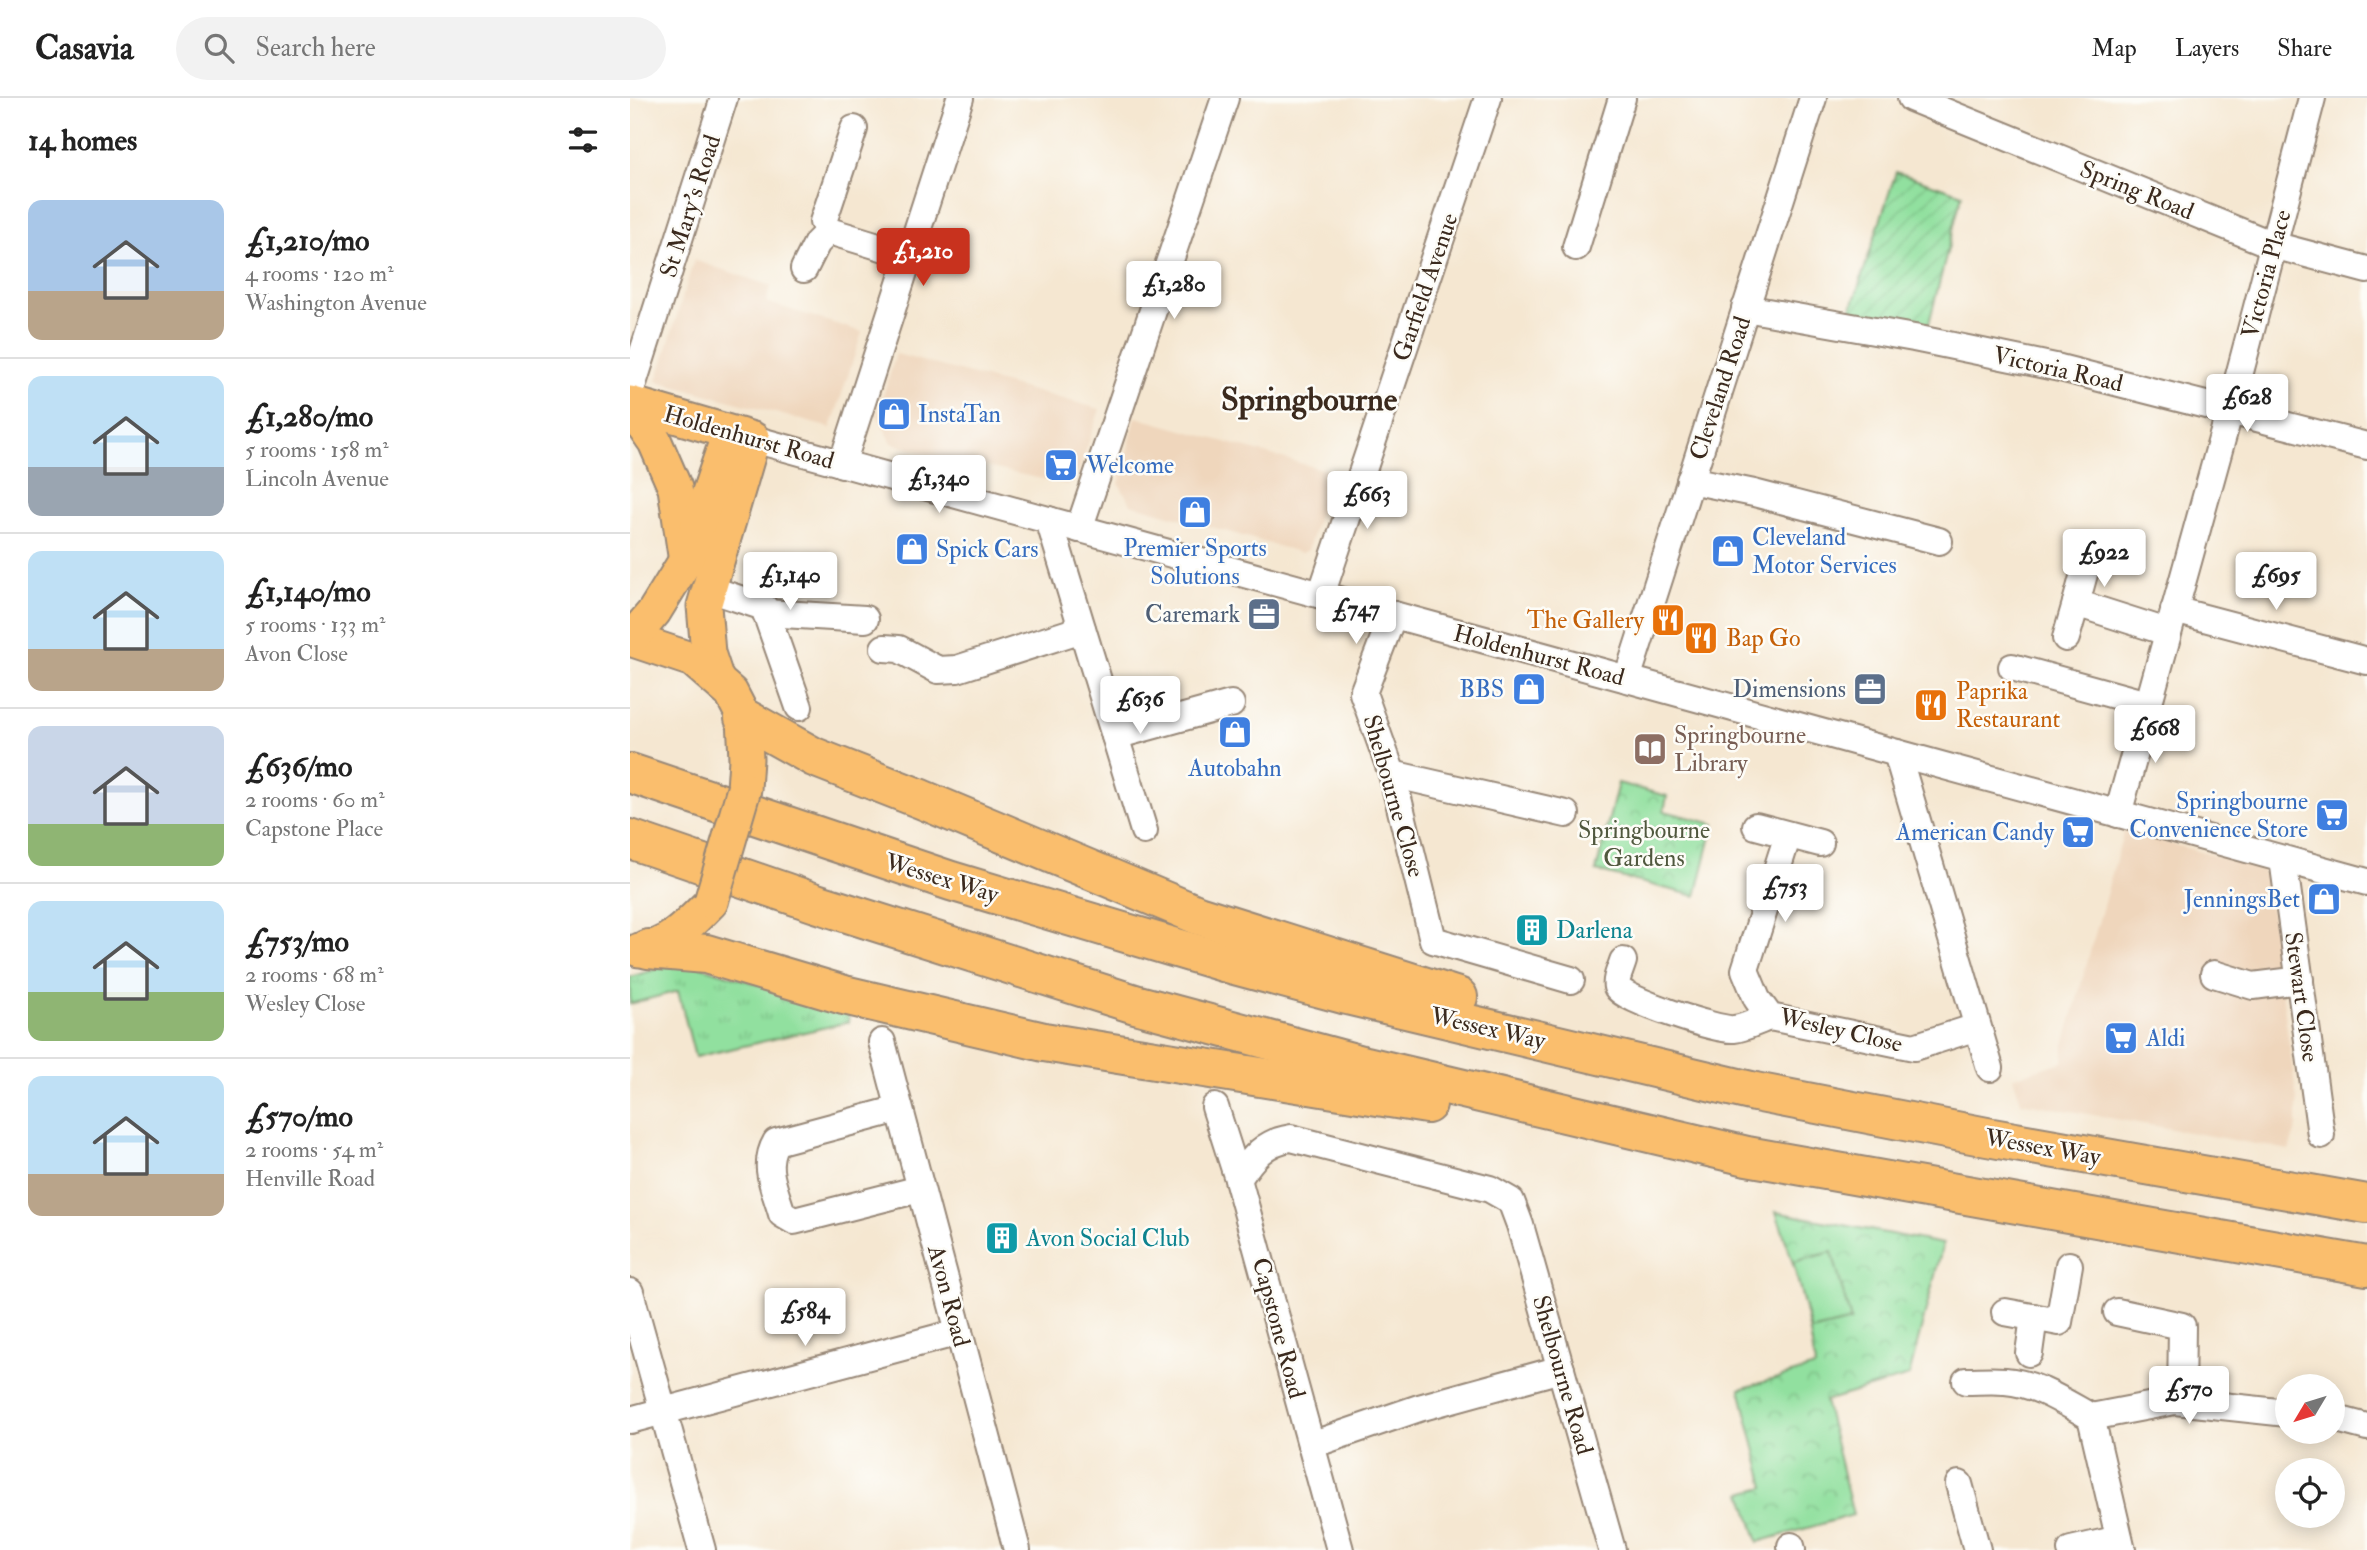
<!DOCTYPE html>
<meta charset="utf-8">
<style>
body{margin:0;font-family:"IM FELL Double Pica",serif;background:#f2f2f2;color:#222;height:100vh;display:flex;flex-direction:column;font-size:26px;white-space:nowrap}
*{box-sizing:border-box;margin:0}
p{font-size:23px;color:#767676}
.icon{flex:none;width:38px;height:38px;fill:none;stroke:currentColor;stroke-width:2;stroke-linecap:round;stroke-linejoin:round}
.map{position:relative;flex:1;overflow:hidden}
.details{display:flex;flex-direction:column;background:#fff;width:630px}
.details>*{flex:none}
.needle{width:46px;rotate:232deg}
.buttons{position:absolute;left:1645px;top:1276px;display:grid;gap:14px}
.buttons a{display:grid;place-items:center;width:70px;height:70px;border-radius:50%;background:#fff;box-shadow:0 4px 18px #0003;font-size:35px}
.price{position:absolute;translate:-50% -60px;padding:0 16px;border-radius:7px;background:#fff;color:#222;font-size:23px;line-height:46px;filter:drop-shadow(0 2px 4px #0008)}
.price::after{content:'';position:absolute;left:50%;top:42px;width:21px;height:16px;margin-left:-10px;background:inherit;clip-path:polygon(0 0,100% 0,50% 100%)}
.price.current{background:#c8321e;color:#fff}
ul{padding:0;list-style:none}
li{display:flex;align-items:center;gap:21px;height:175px;padding:0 28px}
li+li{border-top:2px solid #e0e0e0}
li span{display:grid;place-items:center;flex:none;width:196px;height:140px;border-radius:14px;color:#555}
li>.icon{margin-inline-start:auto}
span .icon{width:84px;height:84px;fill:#fffc;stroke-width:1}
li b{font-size:30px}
h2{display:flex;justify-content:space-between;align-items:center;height:84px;padding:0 28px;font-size:30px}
header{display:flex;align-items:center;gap:42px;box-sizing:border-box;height:98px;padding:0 35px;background:#fff;border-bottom:2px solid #e0e0e0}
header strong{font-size:33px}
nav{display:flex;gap:38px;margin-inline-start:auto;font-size:24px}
.search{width:490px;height:63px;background:#f2f2f2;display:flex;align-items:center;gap:18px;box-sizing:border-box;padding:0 24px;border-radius:38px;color:#767676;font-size:26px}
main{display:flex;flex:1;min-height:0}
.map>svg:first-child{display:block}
.built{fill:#efd6bc}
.grass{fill:url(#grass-tufts);stroke:#66855e;stroke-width:2}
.park{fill:url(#park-crowns);stroke:#66855e;stroke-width:2}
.garden{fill:url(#garden-furrows);stroke:#66855e;stroke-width:2}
.pitch{fill:#91e09f;stroke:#66855e;stroke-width:2}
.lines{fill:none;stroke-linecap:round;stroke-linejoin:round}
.minor-casing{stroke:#988878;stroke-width:30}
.major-casing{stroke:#988878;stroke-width:37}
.highway-casing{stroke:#988878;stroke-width:42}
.minor{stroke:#fff;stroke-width:26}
.major{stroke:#fabe6d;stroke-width:33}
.highway{stroke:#fabe6d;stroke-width:38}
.major-bridge-casing{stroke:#988878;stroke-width:37;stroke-linecap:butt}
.major-bridge{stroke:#fabe6d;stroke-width:33}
.labels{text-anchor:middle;stroke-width:5;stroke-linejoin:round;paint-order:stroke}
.street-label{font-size:24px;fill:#3b2a1e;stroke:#fdfcf7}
.shop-label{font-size:24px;fill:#366cbe;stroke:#fdfcf7;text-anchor:start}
.service-label{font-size:24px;fill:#4e5e75;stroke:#fdfcf7;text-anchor:end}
.food-label{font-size:24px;fill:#c56008;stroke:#fdfcf7;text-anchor:start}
.education-label{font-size:24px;fill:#785e54;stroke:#fdfcf7;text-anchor:start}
.park-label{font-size:24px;fill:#50583e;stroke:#fdfcf7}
.culture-label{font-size:24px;fill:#0d838f;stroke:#fdfcf7;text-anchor:start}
.district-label{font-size:32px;font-weight:bold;fill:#3b2a1e;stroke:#fdfcf7}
</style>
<header>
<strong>Casavia</strong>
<div class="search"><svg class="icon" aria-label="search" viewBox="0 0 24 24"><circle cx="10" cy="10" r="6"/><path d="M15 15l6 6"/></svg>Search here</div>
<nav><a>Map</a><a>Layers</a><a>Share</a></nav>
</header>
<main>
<section class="details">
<h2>14 homes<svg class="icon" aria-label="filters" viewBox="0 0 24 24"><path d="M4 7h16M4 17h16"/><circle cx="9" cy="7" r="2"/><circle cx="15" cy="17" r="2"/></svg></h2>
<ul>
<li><span style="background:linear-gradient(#a9c7e8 65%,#b9a48a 0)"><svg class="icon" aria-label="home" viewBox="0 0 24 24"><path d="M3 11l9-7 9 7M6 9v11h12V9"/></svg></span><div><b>£1,210/mo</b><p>4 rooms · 120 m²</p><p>Washington Avenue</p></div></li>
<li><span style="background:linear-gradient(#bfe0f5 65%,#9aa5b1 0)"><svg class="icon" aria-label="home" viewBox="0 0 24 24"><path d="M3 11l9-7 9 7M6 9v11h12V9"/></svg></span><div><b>£1,280/mo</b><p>5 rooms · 158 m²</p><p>Lincoln Avenue</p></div></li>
<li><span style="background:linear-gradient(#bfe0f5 70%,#b9a48a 0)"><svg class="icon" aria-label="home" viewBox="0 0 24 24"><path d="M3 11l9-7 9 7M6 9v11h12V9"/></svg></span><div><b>£1,140/mo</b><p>5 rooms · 133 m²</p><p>Avon Close</p></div></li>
<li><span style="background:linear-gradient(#c9d6e8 70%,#8fb573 0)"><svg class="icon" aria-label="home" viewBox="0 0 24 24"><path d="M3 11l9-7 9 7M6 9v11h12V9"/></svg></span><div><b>£636/mo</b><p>2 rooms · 60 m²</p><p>Capstone Place</p></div></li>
<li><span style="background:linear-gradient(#bfe0f5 65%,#8fb573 0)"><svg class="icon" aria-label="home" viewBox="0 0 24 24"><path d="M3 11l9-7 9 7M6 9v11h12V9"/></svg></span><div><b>£753/mo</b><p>2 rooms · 68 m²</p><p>Wesley Close</p></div></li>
<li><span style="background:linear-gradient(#bfe0f5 70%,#b9a48a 0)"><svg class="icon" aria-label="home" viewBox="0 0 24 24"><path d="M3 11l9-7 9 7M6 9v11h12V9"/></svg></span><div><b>£570/mo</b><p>2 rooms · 54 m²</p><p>Henville Road</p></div></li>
</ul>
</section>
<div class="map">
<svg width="1737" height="1452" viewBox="0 0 1737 1452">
<defs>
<pattern id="grass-tufts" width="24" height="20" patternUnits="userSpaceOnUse" patternTransform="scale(1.75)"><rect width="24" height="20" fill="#91e09f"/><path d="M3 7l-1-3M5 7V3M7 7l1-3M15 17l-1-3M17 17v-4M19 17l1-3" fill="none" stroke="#7ec088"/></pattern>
<pattern id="park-crowns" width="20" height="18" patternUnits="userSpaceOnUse" patternTransform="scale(1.75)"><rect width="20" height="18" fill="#91e09f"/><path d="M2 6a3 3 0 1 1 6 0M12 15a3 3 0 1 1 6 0" fill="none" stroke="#7ec088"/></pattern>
<pattern id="garden-furrows" width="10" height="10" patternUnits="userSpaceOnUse" patternTransform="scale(1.75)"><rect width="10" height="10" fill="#91e09f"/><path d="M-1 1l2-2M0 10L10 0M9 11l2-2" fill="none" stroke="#7ec088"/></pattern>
</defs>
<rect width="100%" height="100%" fill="#fdfcf7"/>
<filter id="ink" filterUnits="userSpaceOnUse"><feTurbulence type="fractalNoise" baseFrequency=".0143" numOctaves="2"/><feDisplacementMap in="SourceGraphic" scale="14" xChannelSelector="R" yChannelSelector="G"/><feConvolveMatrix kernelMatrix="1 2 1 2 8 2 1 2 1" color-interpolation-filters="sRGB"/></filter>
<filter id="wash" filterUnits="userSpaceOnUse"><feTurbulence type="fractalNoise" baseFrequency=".00686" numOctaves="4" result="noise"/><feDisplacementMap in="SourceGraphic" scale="28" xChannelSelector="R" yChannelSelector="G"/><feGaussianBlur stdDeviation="1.57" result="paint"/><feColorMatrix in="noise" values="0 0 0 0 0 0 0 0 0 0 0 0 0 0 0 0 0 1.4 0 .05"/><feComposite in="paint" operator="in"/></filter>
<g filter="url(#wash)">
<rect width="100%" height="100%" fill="#f5e7d1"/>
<!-- built -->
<g class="built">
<path d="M64,162L141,188L136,204L232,234L201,330L27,283Z"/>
<path d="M266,256L470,311L450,370L439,387L293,355L262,345L247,317Z"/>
<path d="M506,319L709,376L694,414H689L678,452L672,455L501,406L489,386Z"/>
<path d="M1494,733L1630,770L1636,777L1667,1003V1028L1659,1052L1391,1004L1383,979L1433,964L1434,947Z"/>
</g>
<!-- grass -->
<path class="grass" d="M60,865L218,914L219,924L65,959L48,893L0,906V879L40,867Z"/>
<!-- park -->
<g class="park">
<path d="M988,685L1037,698L1034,713L1084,726L1066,798L966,773Z"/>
<path d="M1146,1114L1313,1146L1279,1278L1195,1303L1223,1417L1128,1444L1112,1395L1135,1389L1110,1291L1185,1269C1179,1215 1164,1165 1146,1114Z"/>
</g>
<!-- garden -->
<path class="garden" d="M1266,74L1332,96L1298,229L1220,215Z"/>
<!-- pitch -->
<path class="pitch" d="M1202,1154L1221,1223L1181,1233L1163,1164Z"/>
</g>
<g filter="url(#ink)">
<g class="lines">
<!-- minor casing -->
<g class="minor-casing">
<g id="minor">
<path d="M1281,0L1643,147L1737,172"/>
<path d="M224,31L193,124L199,133L278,157"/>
<path d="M946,149L992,0"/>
<path d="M174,171L187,145L199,133"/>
<path d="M1115,210L1284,240L1430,270L1737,348"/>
<path d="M0,295L94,0"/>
<path d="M123,341L1737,784"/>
<path d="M212,366L330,0"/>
<path d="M1060,382L1124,395L1309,443"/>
<path d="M419,422L514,733"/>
<path d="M449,431L595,0"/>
<path d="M79,491L134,509L169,609"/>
<path d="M691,497L858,0"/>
<path d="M1446,505L1457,465"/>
<path d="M1544,512L1737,563"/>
<path d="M136,515L235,521"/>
<path d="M763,517L733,595L762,676L803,842L941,882"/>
<path d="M1436,540L1446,505L1537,534"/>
<path d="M254,550L269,551L308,572L327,571L452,531"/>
<path d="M1382,569L1517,606"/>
<path d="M997,581L1183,0"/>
<path d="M485,638L601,606"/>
<path d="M1267,655L1360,970"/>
<path d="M762,676L936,716"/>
<path d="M1488,716L1600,312L1682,0"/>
<path d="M1126,728L1190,745"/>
<path d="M1158,737L1115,872L1127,901L1140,919L1284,949L1347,929"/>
<path d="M1653,761L1691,1037"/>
<path d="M993,863C991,870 985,882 987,889C991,901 1089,933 1104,931C1116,930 1129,922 1140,919"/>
<path d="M1584,876L1623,888L1670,882"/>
<path d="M252,944L387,1452"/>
<path d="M585,1009L608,1081L710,1452"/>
<path d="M269,1011L146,1044C132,1068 145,1091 152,1116L164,1123L290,1091"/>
<path d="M608,1081C623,1059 634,1044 661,1040L860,1091L881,1103L890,1127L982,1452"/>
<path d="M0,1194L72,1452"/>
<path d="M1375,1214L1429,1224L1439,1167"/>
<path d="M1487,1214L1552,1228L1551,1303"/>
<path d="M1399,1255L1404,1219"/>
<path d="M1336,1283C1348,1283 1362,1282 1375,1283C1406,1285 1434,1304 1461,1319"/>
<path d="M1461,1319L1545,1303L1657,1315"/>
<path d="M1461,1319L1492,1452"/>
<path d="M1703,1320L1737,1329"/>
<path d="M0,1322L329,1234"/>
<path d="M681,1347L789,1310L931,1271"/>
<path d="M1329,1386L1347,1452"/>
<path d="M1161,1448L1162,1452"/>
<path d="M1441,1452L1489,1441"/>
</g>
</g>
<!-- major casing -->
<g class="major-casing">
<g id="major">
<path d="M0,305L123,341L74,508L78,555L87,582"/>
<path d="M0,308L25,344L45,390L55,457"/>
<path d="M0,541L63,562L101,595L114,620L116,661L114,691"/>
<path d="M1,541L24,514L56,462L99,335"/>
<path d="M9,852C39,849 60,825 81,804"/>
</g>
</g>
<!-- highway casing -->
<g class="highway-casing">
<g id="highway">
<path d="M114,620L184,659L291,701L568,817L828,899"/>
<path d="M0,675L321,783L597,865L713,896L1125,994L1357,1039L1737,1106"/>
<path d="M0,741L186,805L505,906L736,968L1117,1058L1737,1168"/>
<path d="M18,851L76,856L214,897L414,944L797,1006"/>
</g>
</g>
<!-- minor -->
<use href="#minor" class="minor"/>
<!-- major -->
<use href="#major" class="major"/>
<!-- highway -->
<use href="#highway" class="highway"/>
<!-- major-bridge casing -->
<g class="major-bridge-casing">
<path id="major-bridge" d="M81,804L114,691"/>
</g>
<!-- major-bridge -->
<use href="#major-bridge" class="major-bridge"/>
</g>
</g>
<!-- icons -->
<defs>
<g id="shop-square" transform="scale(1.75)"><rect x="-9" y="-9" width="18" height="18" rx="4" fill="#3f7fe0" stroke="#fdfcf7"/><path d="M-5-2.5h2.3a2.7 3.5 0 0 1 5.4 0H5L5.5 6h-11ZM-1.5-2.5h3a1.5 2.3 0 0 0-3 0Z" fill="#fff"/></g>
<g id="supermarket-square" transform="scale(1.75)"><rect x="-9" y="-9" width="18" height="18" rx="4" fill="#3f7fe0" stroke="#fdfcf7"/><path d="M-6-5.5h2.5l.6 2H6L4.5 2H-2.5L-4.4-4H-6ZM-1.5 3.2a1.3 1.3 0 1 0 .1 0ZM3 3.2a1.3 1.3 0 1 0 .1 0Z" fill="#fff"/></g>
<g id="office-square" transform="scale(1.75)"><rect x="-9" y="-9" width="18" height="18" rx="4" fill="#5c6f8a" stroke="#fdfcf7"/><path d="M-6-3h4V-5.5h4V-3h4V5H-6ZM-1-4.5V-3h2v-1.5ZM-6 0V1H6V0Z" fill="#fff"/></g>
<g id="restaurant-square" transform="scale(1.75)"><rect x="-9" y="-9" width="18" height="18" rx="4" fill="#e8710a" stroke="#fdfcf7"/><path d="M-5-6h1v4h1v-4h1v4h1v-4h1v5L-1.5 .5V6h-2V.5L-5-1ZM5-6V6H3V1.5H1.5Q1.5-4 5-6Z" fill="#fff"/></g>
<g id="library-square" transform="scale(1.75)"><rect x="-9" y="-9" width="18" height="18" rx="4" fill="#8d6e63" stroke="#fdfcf7"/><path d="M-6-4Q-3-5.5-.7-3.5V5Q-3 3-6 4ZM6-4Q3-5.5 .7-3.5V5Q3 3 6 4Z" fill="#fff"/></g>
<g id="building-square" transform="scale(1.75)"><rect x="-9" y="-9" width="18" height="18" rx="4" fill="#0f9aa8" stroke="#fdfcf7"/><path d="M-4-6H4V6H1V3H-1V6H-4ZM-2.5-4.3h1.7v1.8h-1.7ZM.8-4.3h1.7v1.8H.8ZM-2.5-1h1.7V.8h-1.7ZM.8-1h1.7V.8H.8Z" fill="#fff"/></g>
</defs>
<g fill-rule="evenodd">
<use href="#shop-square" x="264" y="316"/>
<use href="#supermarket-square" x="431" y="367"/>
<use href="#shop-square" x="565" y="414"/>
<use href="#shop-square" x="282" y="451"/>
<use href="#shop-square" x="1098" y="453"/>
<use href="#office-square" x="634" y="516"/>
<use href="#restaurant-square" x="1038" y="522"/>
<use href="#restaurant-square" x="1071" y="540"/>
<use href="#shop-square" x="899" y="591"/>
<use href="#office-square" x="1240" y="591"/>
<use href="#restaurant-square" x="1301" y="607"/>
<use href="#shop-square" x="605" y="634"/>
<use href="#library-square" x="1020" y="651"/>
<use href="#supermarket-square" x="1702" y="717"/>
<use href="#supermarket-square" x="1448" y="734"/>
<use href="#shop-square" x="1694" y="801"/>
<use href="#building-square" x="902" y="832"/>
<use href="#supermarket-square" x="1491" y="940"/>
<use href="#building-square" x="372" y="1140"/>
</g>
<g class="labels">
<!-- street labels -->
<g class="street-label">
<text transform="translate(1507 92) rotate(22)" y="8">Spring Road</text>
<text transform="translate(60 108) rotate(-72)" y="8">St Mary's Road</text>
<text transform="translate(1636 176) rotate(-75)" y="8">Victoria Place</text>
<text transform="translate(795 189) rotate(-71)" y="8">Garfield Avenue</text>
<text transform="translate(1428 271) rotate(13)" y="8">Victoria Road</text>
<text transform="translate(1090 290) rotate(-72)" y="8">Cleveland Road</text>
<text transform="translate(119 339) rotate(16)" y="8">Holdenhurst Road</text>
<text transform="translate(909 557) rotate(15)" y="8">Holdenhurst Road</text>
<text transform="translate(764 698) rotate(74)" y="8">Shelbourne Close</text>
<text transform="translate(312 780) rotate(17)" y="8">Wessex Way</text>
<text transform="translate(1672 899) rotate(82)" y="8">Stewart Close</text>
<text transform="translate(858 930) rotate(13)" y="8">Wessex Way</text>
<text transform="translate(1211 932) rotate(13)" y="8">Wesley Close</text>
<text transform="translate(1413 1049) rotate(10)" y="8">Wessex Way</text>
<text transform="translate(319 1198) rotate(75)" y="8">Avon Road</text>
<text transform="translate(649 1230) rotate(75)" y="8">Capstone Road</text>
<text transform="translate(933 1277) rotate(74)" y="8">Shelbourne Road</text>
</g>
<!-- shop labels -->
<g class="shop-label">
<text x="288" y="324">InstaTan</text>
<text x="456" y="375">Welcome</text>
<text x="1122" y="447">Cleveland<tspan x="1122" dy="28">Motor Services</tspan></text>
<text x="565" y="458" text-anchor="middle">Premier Sports<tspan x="565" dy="28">Solutions</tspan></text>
<text x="306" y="459">Spick Cars</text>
<text x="874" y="599" text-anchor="end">BBS</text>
<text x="605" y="678" text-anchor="middle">Autobahn</text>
<text x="1678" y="711" text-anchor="end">Springbourne<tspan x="1678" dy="28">Convenience Store</tspan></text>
<text x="1424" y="742" text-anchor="end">American Candy</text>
<text x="1670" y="809" text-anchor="end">JenningsBet</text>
<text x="1516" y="948">Aldi</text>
</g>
<!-- service labels -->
<g class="service-label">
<text x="610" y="524">Caremark</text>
<text x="1216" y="599">Dimensions</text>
</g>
<!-- food labels -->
<g class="food-label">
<text x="1014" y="530" text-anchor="end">The Gallery</text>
<text x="1096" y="548">Bap Go</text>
<text x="1326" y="601">Paprika<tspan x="1326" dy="28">Restaurant</tspan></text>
</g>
<!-- education labels -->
<g class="education-label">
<text x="1044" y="645">Springbourne<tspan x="1044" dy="28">Library</tspan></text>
</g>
<!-- park labels -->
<g class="park-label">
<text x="1014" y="740">Springbourne<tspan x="1014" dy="28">Gardens</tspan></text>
</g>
<!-- culture labels -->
<g class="culture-label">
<text x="926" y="840">Darlena</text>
<text x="396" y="1148">Avon Social Club</text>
</g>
<!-- district labels -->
<g class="district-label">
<text x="679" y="312">Springbourne</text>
</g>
</g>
</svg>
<div class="buttons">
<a><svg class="needle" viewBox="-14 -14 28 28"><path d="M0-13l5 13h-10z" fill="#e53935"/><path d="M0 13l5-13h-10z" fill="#767676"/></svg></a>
<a><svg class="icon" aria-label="locate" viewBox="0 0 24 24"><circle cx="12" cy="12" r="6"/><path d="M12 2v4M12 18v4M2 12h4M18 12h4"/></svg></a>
</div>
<b class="price current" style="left:293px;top:190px">£1,210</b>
<b class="price" style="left:544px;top:223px">£1,280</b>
<b class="price" style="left:1617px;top:336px">£628</b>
<b class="price" style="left:309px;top:417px">£1,340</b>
<b class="price" style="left:737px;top:433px">£663</b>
<b class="price" style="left:1474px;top:491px">£922</b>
<b class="price" style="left:160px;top:514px">£1,140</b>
<b class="price" style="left:1646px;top:514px">£695</b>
<b class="price" style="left:726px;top:548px">£747</b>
<b class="price" style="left:510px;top:638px">£636</b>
<b class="price" style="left:1525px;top:667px">£668</b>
<b class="price" style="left:1155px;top:826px">£753</b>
<b class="price" style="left:175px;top:1250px">£584</b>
<b class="price" style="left:1559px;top:1328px">£570</b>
</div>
</main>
